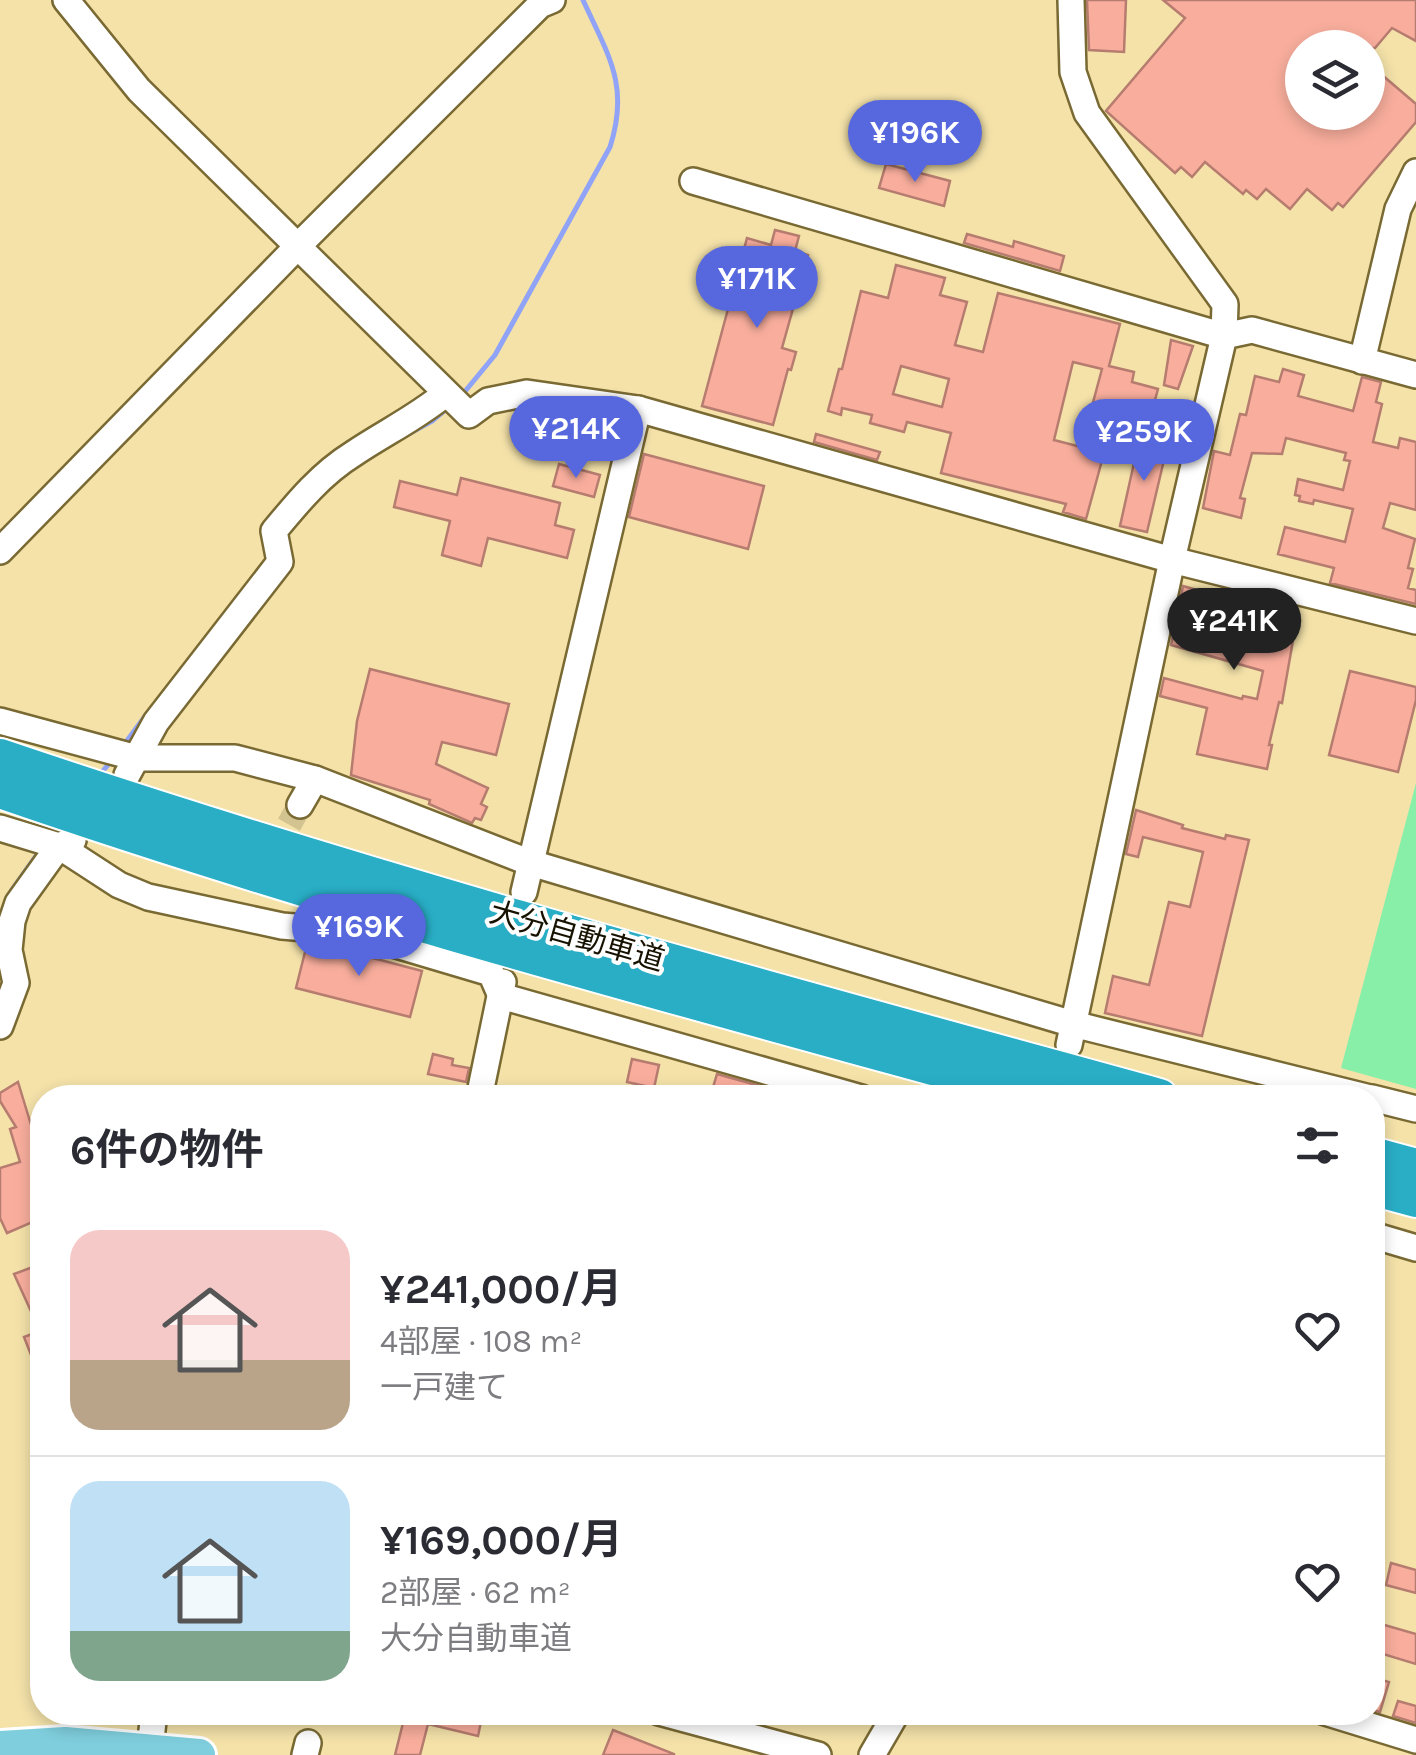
<!DOCTYPE html>
<html lang="ja">
<meta charset="utf-8">
<style>
body{margin:0;font-family:Karla,"Noto Sans JP",sans-serif;background:#f7f7f7;color:#2b2b33;height:100vh;display:flex;flex-direction:column;font-size:38px;white-space:nowrap}
*{box-sizing:border-box;margin:0}
p{font-size:32px;color:#7c7c81}
.icon{flex:none;width:55px;height:55px;fill:none;stroke:currentColor;stroke-width:2;stroke-linecap:round;stroke-linejoin:round}
.map{position:relative;flex:1;overflow:hidden}
.panel{position:absolute;left:30px;top:1085px;width:1355px;height:640px;display:flex;flex-direction:column;background:#fff;border-radius:40px;box-shadow:0 5px 15px #0003}
.panel>*{flex:none}
.tools{position:absolute;left:1285px;top:30px;display:grid;gap:20px}
.tools a{display:grid;place-items:center;width:100px;height:100px;border-radius:50%;background:#fff;box-shadow:0 5px 15px #0003;font-size:50px}
.price{position:absolute;translate:-50% -85px;padding:0 22px;border-radius:35px;background:#5768df;color:#fff;font-size:32px;line-height:65px;filter:drop-shadow(0 2px 5px #0008)}
.price::after{content:'';position:absolute;left:50%;top:60px;width:30px;height:22px;margin-left:-15px;background:inherit;clip-path:polygon(0 0,100% 0,50% 100%)}
.price.on{background:#222;color:#fff}
ul{padding:0;list-style:none}
li{display:flex;align-items:center;gap:30px;height:250px;padding:0 40px}
li+li{border-top:2px solid #e1e1e2}
li span{display:grid;place-items:center;flex:none;width:280px;height:200px;border-radius:30px;color:#555}
li>.icon{margin-inline-start:auto}
span .icon{width:120px;height:120px;fill:#fffc;stroke-width:1}
li b{font-size:42px}
h2{display:flex;justify-content:space-between;align-items:center;height:120px;padding:0 40px;font-size:42px}
.map>svg:first-child{display:block}
.green{fill:#88efa9}
.lines{fill:none;stroke-linecap:round;stroke-linejoin:round}
.stream{stroke:#90a3f6;stroke-width:5}
.building{fill:#f9ae9d;stroke:#b67c6f;stroke-width:2.5;fill-rule:evenodd}
.minor-tunnel{stroke:#d3c390;stroke-width:25;stroke-dasharray:25 12;stroke-linecap:butt}
.minor-casing{stroke:#796933;stroke-width:30}
.major-casing{stroke:#fff;stroke-width:38}
.highway-casing{stroke:#fff;stroke-width:42}
.minor{stroke:#fff;stroke-width:25}
.major{stroke:#7fcedd;stroke-width:32}
.highway{stroke:#29aec6;stroke-width:38}
.labels{text-anchor:middle;stroke-width:8;stroke-linejoin:round;paint-order:stroke}
.street-label{font-size:30px;fill:#171100;stroke:#fff}
</style>
<div class="map">
<svg width="1416" height="1755" viewBox="0 0 1416 1755">
<rect width="100%" height="100%" fill="#f4e2a9"/>
<!-- green -->
<path class="green" d="M1416,783V1089L1341,1068Z"/>
<g class="lines">
<!-- stream -->
<g class="stream">
<path d="M462,395L495,355L610,147C630,85 608,55 583,0"/>
<path d="M401,438L432,421L450,406"/>
<path d="M123,746L146,715"/>
<path d="M102,772L113,759"/>
<path d="M12,890L41,849"/>
</g>
</g>
<!-- building -->
<g class="building">
<path d="M1087,0H1126L1124,52L1089,50Z"/>
<path d="M1163,0H1416V41L1392,28L1375,48H1302V112H1368V63L1416,104V122L1343,207L1338,203L1332,210L1307,189L1290,209L1266,189L1257,199L1246,190L1243,194L1205,162L1192,177L1181,167L1175,173L1106,111L1185,18Z"/>
<path d="M886,164L950,181L944,206L879,188Z"/>
<path d="M775,230L799,236L795,251L808,255L782,348L796,352L791,370L788,369L773,425L702,406L747,238L771,245Z"/>
<path d="M967,234L1013,247L1014,241L1064,256L1060,271L964,243Z"/>
<path d="M896,265L945,278L940,295L967,302L955,345L983,352L998,293L1120,324L1109,366L1134,372L1132,382L1158,389L1152,411L1118,402L1086,519L1063,512L1066,504L941,473L951,433L907,422L904,432L870,423L872,415L842,408L841,415L828,411L839,369H842L861,291L888,298ZM1073,362L1102,369L1081,447L1054,440ZM901,366L949,379L942,407L893,394Z"/>
<path d="M1171,340L1193,346L1178,389L1164,385Z"/>
<path d="M1283,369L1304,375L1298,396L1353,411L1362,377L1381,382L1376,402L1382,404L1373,442L1398,448L1400,438L1416,442V510L1390,503L1383,528L1415,539L1408,568L1413,569L1408,588L1416,590V604L1330,583L1334,568L1278,554L1285,527L1345,542L1353,509L1314,500L1313,504L1299,501L1300,496L1295,495L1298,479L1343,490L1350,461L1344,460L1346,453L1286,438L1282,454L1252,453L1240,498L1245,499L1241,518L1203,508L1214,451L1230,455L1240,414L1246,415L1255,376L1279,382Z"/>
<path d="M816,434L880,452L877,460L814,442Z"/>
<path d="M1140,436L1168,443L1147,532L1120,526Z"/>
<path d="M644,454L764,486L748,549L629,517Z"/>
<path d="M559,464L600,475L594,497L553,486Z"/>
<path d="M461,478L560,503L555,525L574,530L567,558L488,538L481,566L442,555L450,521L394,507L400,481L457,495Z"/>
<path d="M1183,586L1208,593L1207,596L1297,618L1282,703L1279,702L1269,745H1272L1267,769L1197,754L1207,708L1160,696L1164,678L1242,699L1243,696L1257,699L1263,671L1171,645Z"/>
<path d="M370,669L509,704L496,755L442,742L436,764L488,788L481,804L487,807L481,820L475,818L472,823L429,804L430,800L351,775L357,721Z"/>
<path d="M1350,671L1416,687V700L1398,772L1329,755Z"/>
<path d="M1136,810L1183,825L1182,828L1225,839L1226,835L1249,840L1202,1036L1105,1013L1113,976L1149,985L1169,902L1190,907L1203,852L1143,837L1138,857L1126,854Z"/>
<path d="M307,944L327,946L422,971L410,1017L296,988Z"/>
<path d="M433,1054L453,1059L452,1065L469,1068L466,1082L428,1074Z"/>
<path d="M632,1059L659,1065L654,1088L627,1082Z"/>
<path d="M717,1074L760,1086L757,1098H724L711,1094Z"/>
<path d="M18,1082L42,1161V1218L7,1233L0,1218V1168L20,1162L10,1129L16,1127L0,1101V1093Z"/>
<path d="M33,1267L34,1271L42,1267V1383L24,1337L40,1331L14,1274Z"/>
<path d="M1391,1563L1416,1570V1593L1386,1585Z"/>
<path d="M1381,1624L1416,1634V1664L1373,1651Z"/>
<path d="M1372,1677L1389,1682L1380,1712L1372,1710Z"/>
<path d="M1398,1701L1416,1706V1723L1393,1716Z"/>
<path d="M401,1712H483L478,1736L428,1724L420,1755H395L404,1719L400,1718Z"/>
<path d="M613,1730L674,1754V1755H603Z"/>
</g>
<g class="lines">
<!-- minor-tunnel -->
<path class="minor-tunnel" d="M271,857L300,805"/>
<!-- minor casing -->
<g class="minor-casing">
<g id="minor">
<path d="M66,0L139,90L469,415L488,401L527,393L638,409L1172,560L1416,621"/>
<path d="M693,181L1224,336L1225,304L1087,113L1073,72L1071,0"/>
<path d="M1362,361L1398,209L1416,172"/>
<path d="M0,551L297,247L540,5L552,0"/>
<path d="M0,721L137,758H235L315,779L531,863L1073,1024L1370,1098"/>
<path d="M127,775L156,722L280,562L274,531C298,502 321,474 353,454C384,433 416,418 445,394"/>
<path d="M300,805L315,779"/>
<path d="M0,828L59,846L119,885L148,897L282,926L353,932L491,973L501,996"/>
<path d="M524,892L638,409"/>
<path d="M501,996L861,1098"/>
<path d="M0,1026L16,983L9,950L12,921L18,903L59,846L73,840"/>
<path d="M1069,1045L1172,560L1224,336L1252,330L1416,375"/>
<path d="M479,1098L503,982"/>
<path d="M1372,1098L1416,1109"/>
<path d="M1372,1235L1416,1248"/>
<path d="M659,1712L818,1755"/>
<path d="M1325,1712L1416,1740"/>
<path d="M150,1749L154,1712"/>
<path d="M305,1755L308,1743"/>
<path d="M872,1755L897,1712"/>
</g>
</g>
<!-- major casing -->
<g class="major-casing">
<path id="major" d="M0,1747L65,1743L199,1755"/>
</g>
<!-- highway casing -->
<g class="highway-casing">
<g id="highway">
<path d="M0,758C381,887 770,991 1159,1098"/>
<path d="M0,789C345,908 698,1001 1049,1098"/>
<path d="M1372,1156L1416,1168"/>
<path d="M1372,1186L1416,1198"/>
</g>
</g>
<!-- minor -->
<use href="#minor" class="minor"/>
<!-- major -->
<use href="#major" class="major"/>
<!-- highway -->
<use href="#highway" class="highway"/>
</g>
<g class="labels">
<!-- street labels -->
<g class="street-label">
<text transform="translate(577 936) rotate(16)" y="10">大分自動車道</text>
</g>
</g>
</svg>
<div class="tools">
<a><svg class="icon" aria-label="layers" viewBox="0 0 24 24"><path d="M12 4l9 5-9 5-9-5zM3 14l9 5 9-5"/></svg></a>
</div>
<b class="price" style="left:915px;top:185px">¥196K</b>
<b class="price" style="left:757px;top:331px">¥171K</b>
<b class="price" style="left:576px;top:481px">¥214K</b>
<b class="price" style="left:1144px;top:484px">¥259K</b>
<b class="price on" style="left:1234px;top:673px">¥241K</b>
<b class="price" style="left:359px;top:979px">¥169K</b>
<section class="panel">
<h2>6件の物件<svg class="icon" aria-label="filters" viewBox="0 0 24 24"><path d="M4 7h16M4 17h16"/><circle cx="9" cy="7" r="2"/><circle cx="15" cy="17" r="2"/></svg></h2>
<ul>
<li><span style="background:linear-gradient(#f6c9c9 65%,#b9a48a 0)"><svg class="icon" aria-label="home" viewBox="0 0 24 24"><path d="M3 11l9-7 9 7M6 9v11h12V9"/></svg></span><div><b>¥241,000/月</b><p>4部屋 · 108 m²</p><p>一戸建て</p></div><svg class="icon" aria-label="heart" viewBox="0 0 24 24"><path d="M12 20l-8-8c-3-5 5-10 8-4 3-6 11-1 8 4z"/></svg></li>
<li><span style="background:linear-gradient(#bfe0f5 75%,#7fa58c 0)"><svg class="icon" aria-label="home" viewBox="0 0 24 24"><path d="M3 11l9-7 9 7M6 9v11h12V9"/></svg></span><div><b>¥169,000/月</b><p>2部屋 · 62 m²</p><p>大分自動車道</p></div><svg class="icon" aria-label="heart" viewBox="0 0 24 24"><path d="M12 20l-8-8c-3-5 5-10 8-4 3-6 11-1 8 4z"/></svg></li>
</ul>
</section>
</div>
